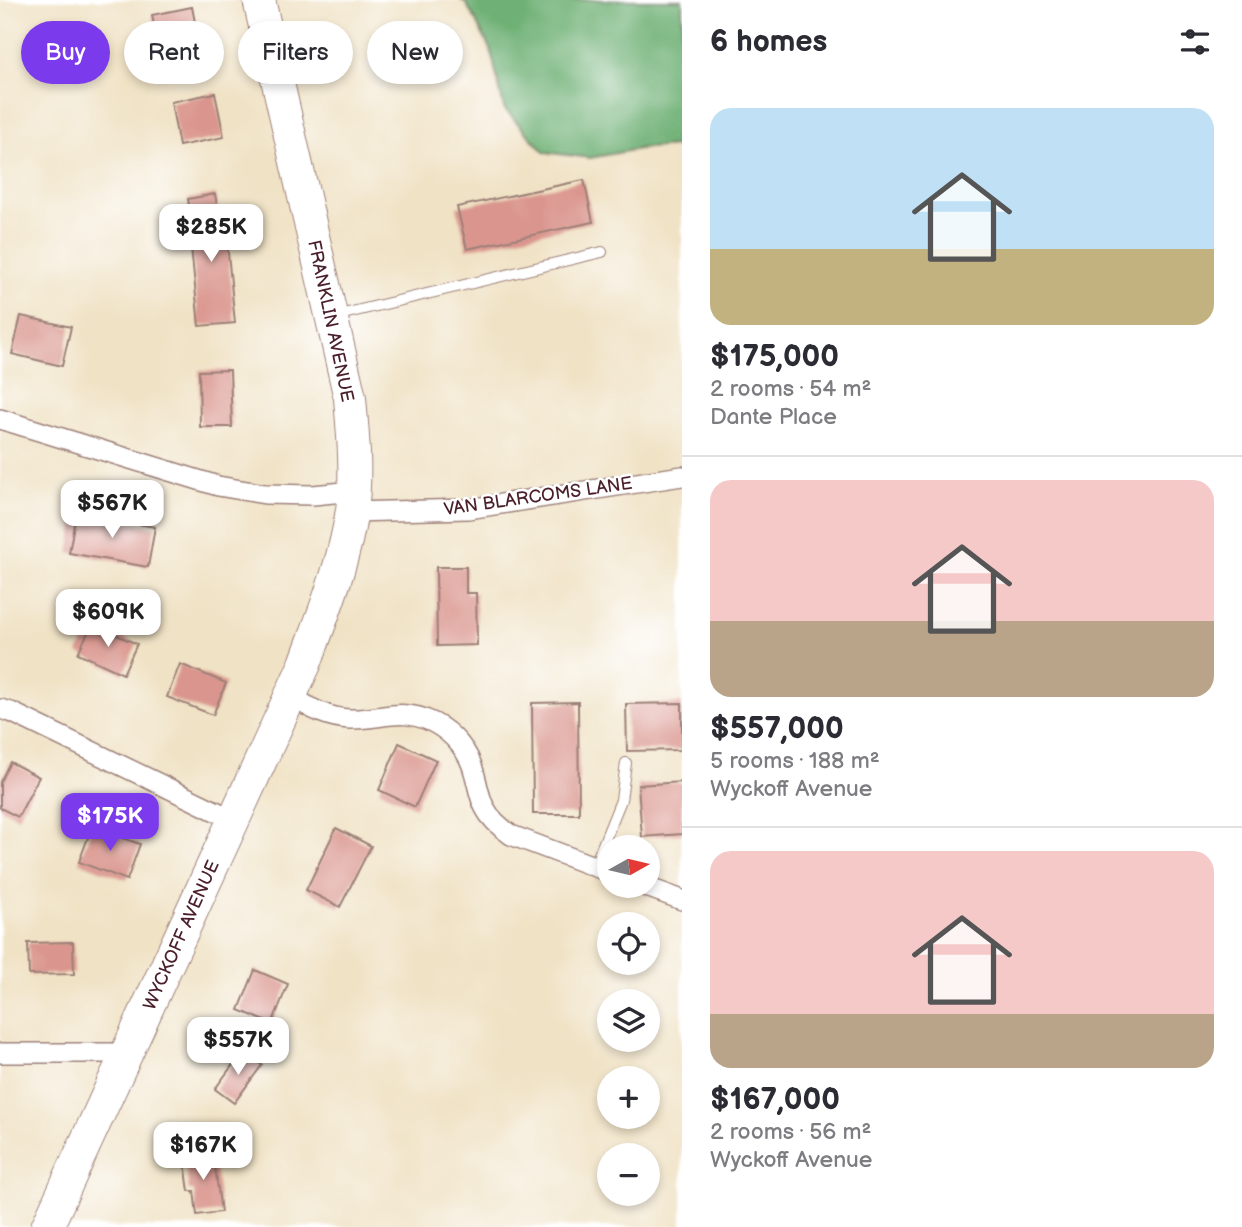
<!DOCTYPE html>
<meta charset="utf-8">
<style>
body{margin:0;font-family:"Balsamiq Sans",sans-serif;background:#f7f7f7;color:#2b2b33;height:100vh;display:flex;flex-direction:column;font-size:26px;white-space:nowrap}
*{box-sizing:border-box;margin:0}
p{font-size:23px;color:#7c7c81}
.icon{flex:none;width:38px;height:38px;fill:none;stroke:currentColor;stroke-width:2;stroke-linecap:round;stroke-linejoin:round}
.map{position:relative;flex:1;overflow:hidden}
.sheet{display:flex;flex-direction:column;background:#fff;width:560px}
.sheet>*{flex:none}
.top-card{position:absolute;left:21px;top:21px;width:555px;height:63px;display:flex;gap:14px}
.needle{width:46px;rotate:82deg}
.buttons{position:absolute;left:597px;top:835px;display:grid;gap:14px}
.buttons a{display:grid;place-items:center;width:63px;height:63px;border-radius:50%;background:#fff;box-shadow:0 4px 10px #0003;font-size:35px}
.price{position:absolute;translate:-50% -60px;padding:0 16px;border-radius:14px;background:#fff;color:#222;font-size:23px;line-height:46px;filter:drop-shadow(0 2px 4px #0008)}
.price::after{content:'';position:absolute;left:50%;top:42px;width:21px;height:16px;margin-left:-10px;background:inherit;clip-path:polygon(0 0,100% 0,50% 100%)}
.price.selected{background:#7c3aed;color:#fff}
ul{padding:0;list-style:none}
li{display:grid;align-content:center;gap:14px;height:371px;padding:0 28px}
li+li{border-top:2px solid #e1e1e2}
li span{display:grid;place-items:center;height:217px;border-radius:21px;color:#555}
li>.icon{margin-inline-start:auto}
span .icon{width:126px;height:126px;fill:#fffc;stroke-width:1}
li b{font-size:30px}
h2{display:flex;justify-content:space-between;align-items:center;height:84px;padding:0 28px;font-size:30px}
.pill{padding:0 24px;border-radius:32px;background:#fff;box-shadow:0 4px 10px #0003;font-size:24px;line-height:63px}
.pill.selected{background:#7c3aed;color:#fff}
main{display:flex;flex:1;min-height:0}
.map>svg:first-child{display:block}
.forest{fill:#6eb074;stroke:#5c6850;stroke-width:2}
.building{fill:#da968e}
.lines{fill:none;stroke-linecap:round;stroke-linejoin:round}
.lane-casing{stroke:#9d8078;stroke-width:12}
.street-casing{stroke:#9d8078;stroke-width:22}
.primary-casing{stroke:#9d8078;stroke-width:34}
.lane{stroke:#fff;stroke-width:10}
.street{stroke:#fff;stroke-width:19}
.primary{stroke:#fff;stroke-width:32}
.labels{text-anchor:middle;stroke-width:5;stroke-linejoin:round;paint-order:stroke}
.street-label{font-size:18px;fill:#4a1f2b;stroke:#fff}
</style>
<main>
<div class="map">
<svg width="682" height="1227" viewBox="0 0 682 1227">
<rect width="100%" height="100%" fill="#fff"/>
<filter id="ink" filterUnits="userSpaceOnUse"><feTurbulence type="fractalNoise" baseFrequency=".0143" numOctaves="2"/><feDisplacementMap in="SourceGraphic" scale="14" xChannelSelector="R" yChannelSelector="G"/><feConvolveMatrix kernelMatrix="1 2 1 2 8 2 1 2 1" color-interpolation-filters="sRGB"/></filter>
<filter id="wash" filterUnits="userSpaceOnUse"><feTurbulence type="fractalNoise" baseFrequency=".00686" numOctaves="4" result="noise"/><feDisplacementMap in="SourceGraphic" scale="28" xChannelSelector="R" yChannelSelector="G"/><feGaussianBlur stdDeviation="1.57" result="paint"/><feColorMatrix in="noise" values="0 0 0 0 0 0 0 0 0 0 0 0 0 0 0 0 0 1.4 0 .05"/><feComposite in="paint" operator="in"/></filter>
<g filter="url(#wash)">
<rect width="100%" height="100%" fill="#f0e2c5"/>
<!-- forest -->
<path class="forest" d="M461,0H682V146L644,148L590,158L544,152L504,108L491,51L474,17L465,2Z"/>
<g id="blocks">
<!-- building -->
<g class="building">
<path d="M192,7L202,58L162,66L152,15Z"/>
<path d="M215,93L224,137L179,146L171,102Z"/>
<path d="M584,180L593,222L467,249L457,207Z"/>
<path d="M215,194L224,244L227,243L235,323L199,326L191,247L196,246L188,199Z"/>
<path d="M21,316L71,327L62,366L12,354Z"/>
<path d="M230,370L232,427H200L199,371Z"/>
<path d="M76,513L155,527L148,567L69,553Z"/>
<path d="M436,567H466V593H476L477,645L437,646Z"/>
<path d="M92,624L137,644L123,674L78,653Z"/>
<path d="M180,664L226,683L213,715L167,697Z"/>
<path d="M578,702L579,814H533L532,703Z"/>
<path d="M682,703V750L627,751L626,704Z"/>
<path d="M399,743L436,760L415,807L379,790Z"/>
<path d="M10,762L39,777L18,817L0,808V782Z"/>
<path d="M682,782V834L642,837L638,785Z"/>
<path d="M92,827L140,844L127,880L79,862Z"/>
<path d="M336,828L371,846L340,907L306,890Z"/>
<path d="M73,942L74,974L29,975L28,943Z"/>
<path d="M255,970L288,984L272,1024L239,1010Z"/>
<path d="M243,1051L262,1065L234,1103L215,1089Z"/>
<path d="M213,1152L221,1212L197,1215L194,1191H189L184,1156Z"/>
</g>
</g>
</g>
<g filter="url(#ink)">
<use href="#blocks" fill-opacity="0" stroke="#9d8078" stroke-width="2"/>
<g class="lines">
<!-- lane casing -->
<g class="lane-casing">
<g id="lane">
<path d="M335,316L602,252"/>
<path d="M594,867L621,800L626,763"/>
</g>
</g>
<!-- street casing -->
<g class="street-casing">
<g id="street">
<path d="M0,419L218,486L265,494L313,495L354,491"/>
<path d="M351,512L468,509L682,476"/>
<path d="M291,695C308,708 327,718 350,719C382,720 401,706 434,723C453,733 469,752 474,772C478,785 479,797 485,808C491,820 501,828 511,835L609,872"/>
<path d="M0,709L11,712L234,820"/>
<path d="M644,886L682,900"/>
<path d="M0,1053H128"/>
</g>
</g>
<!-- primary casing -->
<g class="primary-casing">
<path id="primary" d="M47,1227L305,664C323,614 344,564 352,510C357,473 353,435 350,398L259,0"/>
</g>
<!-- lane -->
<use href="#lane" class="lane"/>
<!-- street -->
<use href="#street" class="street"/>
<!-- primary -->
<use href="#primary" class="primary"/>
</g>
</g>
<g class="labels">
<!-- street labels -->
<g class="street-label">
<text transform="translate(331 321) rotate(78)" y="6">FRANKLIN AVENUE</text>
<text transform="translate(538 496) rotate(-8)" y="6">VAN BLARCOMS LANE</text>
<text transform="translate(181 935) rotate(-66)" y="6">WYCKOFF AVENUE</text>
</g>
</g>
</svg>
<div class="buttons">
<a><svg class="needle" viewBox="-14 -14 28 28"><path d="M0-13l5 13h-10z" fill="#e53935"/><path d="M0 13l5-13h-10z" fill="#7c7c81"/></svg></a>
<a><svg class="icon" aria-label="locate" viewBox="0 0 24 24"><circle cx="12" cy="12" r="6"/><path d="M12 2v4M12 18v4M2 12h4M18 12h4"/></svg></a>
<a><svg class="icon" aria-label="layers" viewBox="0 0 24 24"><path d="M12 4l9 5-9 5-9-5zM3 14l9 5 9-5"/></svg></a>
<a>+</a>
<a>−</a>
</div>
<b class="price" style="left:211px;top:264px">$285K</b>
<b class="price" style="left:112px;top:540px">$567K</b>
<b class="price" style="left:108px;top:649px">$609K</b>
<b class="price selected" style="left:110px;top:853px">$175K</b>
<b class="price" style="left:238px;top:1077px">$557K</b>
<b class="price" style="left:203px;top:1182px">$167K</b>
<div class="top-card">
<a class="pill selected">Buy</a>
<a class="pill">Rent</a>
<a class="pill">Filters</a>
<a class="pill">New</a>
</div>
</div>
<section class="sheet">
<h2>6 homes<svg class="icon" aria-label="filters" viewBox="0 0 24 24"><path d="M4 7h16M4 17h16"/><circle cx="9" cy="7" r="2"/><circle cx="15" cy="17" r="2"/></svg></h2>
<ul>
<li><span style="background:linear-gradient(#bfe0f5 65%,#c2b280 0)"><svg class="icon" aria-label="home" viewBox="0 0 24 24"><path d="M3 11l9-7 9 7M6 9v11h12V9"/></svg></span><div><b>$175,000</b><p>2 rooms · 54 m²</p><p>Dante Place</p></div></li>
<li><span style="background:linear-gradient(#f6c9c9 65%,#b9a48a 0)"><svg class="icon" aria-label="home" viewBox="0 0 24 24"><path d="M3 11l9-7 9 7M6 9v11h12V9"/></svg></span><div><b>$557,000</b><p>5 rooms · 188 m²</p><p>Wyckoff Avenue</p></div></li>
<li><span style="background:linear-gradient(#f6c9c9 75%,#b9a48a 0)"><svg class="icon" aria-label="home" viewBox="0 0 24 24"><path d="M3 11l9-7 9 7M6 9v11h12V9"/></svg></span><div><b>$167,000</b><p>2 rooms · 56 m²</p><p>Wyckoff Avenue</p></div></li>
</ul>
</section>
</main>
